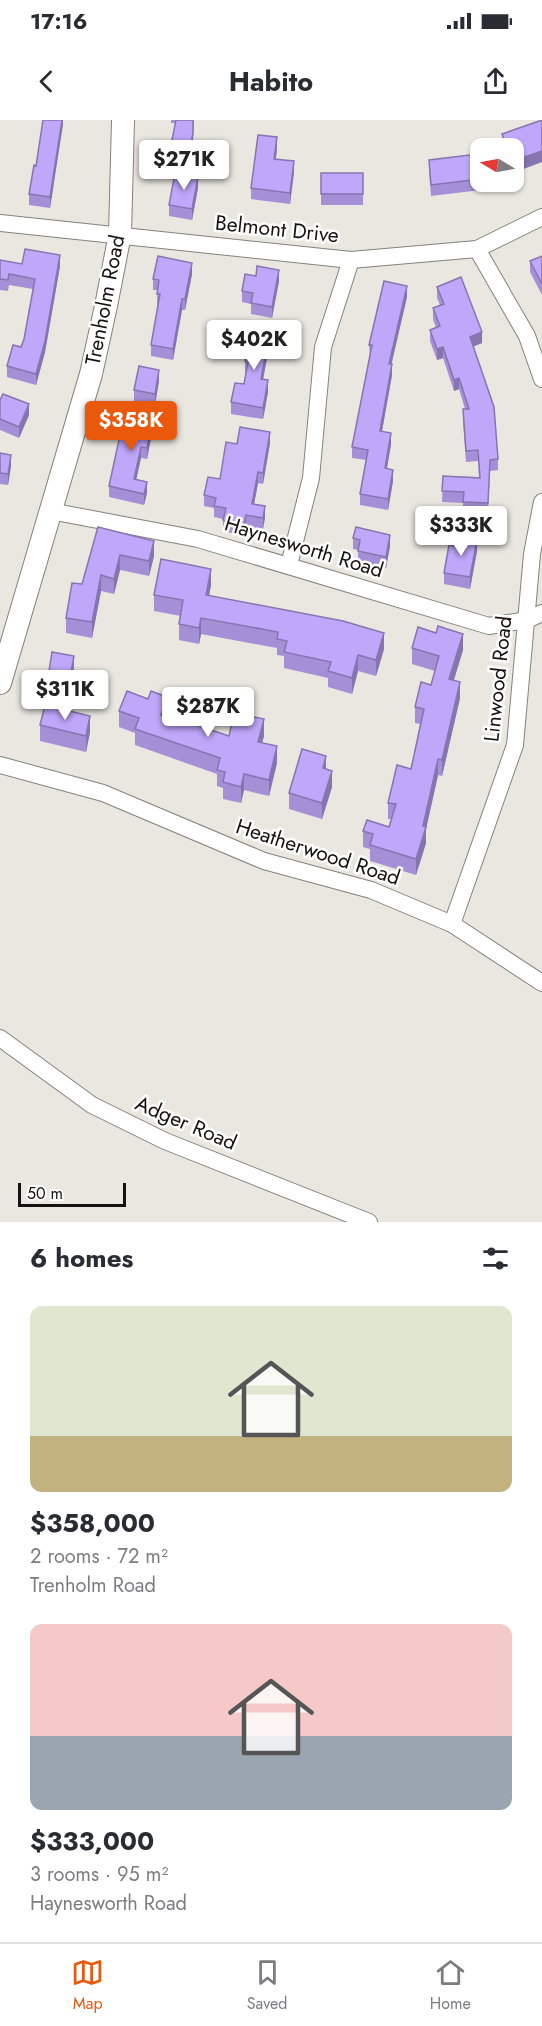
<!DOCTYPE html>
<meta charset="utf-8">
<style>
body{margin:0;font-family:Jost,sans-serif;background:#f7f7f7;color:#2b2b33;height:100vh;display:flex;flex-direction:column;font-size:22px;white-space:nowrap}
*{box-sizing:border-box;margin:0}
p{font-size:20px;color:#7c7c81}
.icon{flex:none;width:33px;height:33px;fill:none;stroke:currentColor;stroke-width:2;stroke-linecap:round;stroke-linejoin:round}
.map{position:relative;height:1102px;overflow:hidden}
.side{display:flex;flex-direction:column;background:#fff;flex:1}
.side>*{flex:none}
.needle{width:39px;rotate:280deg}
.buttons{position:absolute;left:470px;top:18px;display:grid;gap:12px}
.buttons a{display:grid;place-items:center;width:54px;height:54px;border-radius:12px;background:#fff;box-shadow:0 2px 4px #0004;font-size:30px}
.scale{position:absolute;left:18px;bottom:15px;width:108px;box-sizing:border-box;padding-left:6px;border:3px solid #141311;border-top:0;font-size:16px;line-height:21px;white-space:nowrap;color:#141311;-webkit-text-stroke:4px #fff;paint-order:stroke}
.price{position:absolute;translate:-50% -51px;padding:0 14px;border-radius:6px;background:#fff;color:#222;font-size:20px;line-height:39px;filter:drop-shadow(0 2px 3px #0008)}
.price::after{content:'';position:absolute;left:50%;top:36px;width:18px;height:14px;margin-left:-9px;background:inherit;clip-path:polygon(0 0,100% 0,50% 100%)}
.price.active{background:#ea580c;color:#fff}
ul{padding:0;list-style:none}
li{display:grid;align-content:center;gap:12px;height:318px;padding:0 30px}
li span{display:grid;place-items:center;height:186px;border-radius:12px;color:#555}
li>.icon{margin-inline-start:auto}
span .icon{width:108px;height:108px;fill:#fffc;stroke-width:1}
li b{font-size:26px}
h2{display:flex;justify-content:space-between;align-items:center;height:72px;padding:0 30px;font-size:26px}
.status{display:flex;justify-content:space-between;align-items:center;height:42px;padding:0 30px;background:#fff;direction:ltr}
.status svg{height:16px;fill:currentColor}
header{display:flex;justify-content:space-between;align-items:center;height:78px;padding:0 30px;background:#fff;font-size:27px;font-weight:700}
.menu{display:flex;justify-content:space-around;align-items:center;height:84px;border-top:2px solid #e1e1e2;background:#fff;font-size:16px;color:#7c7c81}
.menu a{display:grid;justify-items:center;gap:3px}
.menu .active{color:#ea580c}
.map>svg:first-child{display:block}
.lines{fill:none;stroke-linecap:round;stroke-linejoin:round}
.minor-casing{stroke:#85827d;stroke-width:18}
.secondary-casing{stroke:#85827d;stroke-width:24}
.minor{stroke:#fff;stroke-width:16}
.secondary{stroke:#fff;stroke-width:22}
.wall{fill:#a590d7}
.shaded-wall{fill:#8675af}
.building{fill:#c0a7fa;stroke:#8675af;stroke-width:1.5}
.labels{text-anchor:middle;stroke-width:5;stroke-linejoin:round;paint-order:stroke}
.street-label{font-size:21px;fill:#141311;stroke:#fff}
</style>
<div class="status"><b>17:16</b><svg viewBox="0 0 49 12"><path d="M0 12V9h3v3zM5 12V6h3v6zM10 12V3h3v9zM15 12V0h3v12zM26 1h20v11H26zM47 4h2v5h-2z"/></svg></div>
<header><svg class="icon" aria-label="back" viewBox="0 0 24 24"><path d="M15 5l-7 7 7 7"/></svg>Habito<svg class="icon" aria-label="share" viewBox="0 0 24 24"><path d="M12 15V3M7 8l5-5 5 5M5 13v7h14v-7"/></svg></header>
<div class="map">
<svg width="542" height="1102" viewBox="0 0 542 1102">
<rect width="100%" height="100%" fill="#eae7e1"/>
<g class="lines">
<!-- minor casing -->
<g class="minor-casing">
<g id="minor">
<path d="M0,103L351,140L477,129L542,97"/>
<path d="M477,129L527,216L542,259"/>
<path d="M50,391L198,419L489,506L527,500L542,493"/>
<path d="M289,445L311,358L323,227L351,140"/>
<path d="M0,645L103,673L264,741L371,770L452,804L542,863"/>
<path d="M452,804L515,625L532,434L542,382"/>
<path d="M0,918L92,985L165,1021L369,1102"/>
</g>
</g>
<!-- secondary casing -->
<g class="secondary-casing">
<path id="secondary" d="M0,563L91,254L106,186L120,114L123,0"/>
</g>
<!-- minor -->
<use href="#minor" class="minor"/>
<!-- secondary -->
<use href="#secondary" class="secondary"/>
</g>
<!-- wall -->
<g class="wall">
<path d="M63,0L50,88L29,85V74L36,46Z"/>
<path d="M171,0H194L193,25L188,50L169,46V35L175,3H171Z"/>
<path d="M542,0L513,28H503L502,26V14Z"/>
<path d="M277,29L276,39L294,52L290,84L251,79V68Z"/>
<path d="M429,40L480,49L481,70L431,76L429,51Z"/>
<rect x="321" y="53" width="42" height="32"/>
<path d="M198,68L192,100L169,96V85Z"/>
<path d="M542,136V175L530,152V141Z"/>
<path d="M0,140L22,144L60,146L45,232L36,265L7,257V246L21,227L24,219L33,169L9,165L8,171L0,170Z"/>
<path d="M192,154L185,190H182L173,240L151,236V225L158,185H157V170H153V159Z"/>
<path d="M279,161L272,198L251,194V184L242,182V171Z"/>
<path d="M437,167L482,223L473,226L498,339V350L490,351L488,394L463,393V383L442,382L443,356L479,357L478,341L466,342L463,301V289H465L459,269L454,271L443,238L437,240L430,221V210L436,208L433,199V188L440,185L437,178Z"/>
<path d="M407,177L391,244L392,255L382,311L391,324L387,349L393,361L388,390L360,385V374L366,340L352,338V327L370,236L369,225Z"/>
<path d="M270,221L263,260L268,272L263,299L231,294V282L244,264L247,253L245,252V241Z"/>
<path d="M159,261L155,285L134,281V270Z"/>
<path d="M0,280L29,295L19,318L0,310Z"/>
<path d="M153,308L147,339L141,338L136,359L147,373L144,385L109,377V366Z"/>
<path d="M270,323L263,364L258,363L254,384L265,397L263,409L246,406L244,416L223,411V399L214,397V388L204,386V375L220,359Z"/>
<path d="M0,333L11,346L8,365L0,364Z"/>
<path d="M98,407L154,436L149,456L120,450L114,474L101,471L92,518L66,513V498L82,464Z"/>
<path d="M353,418L390,426L386,448L358,442V430L353,429Z"/>
<path d="M477,431L470,469L444,464V453Z"/>
<path d="M211,465L209,476L384,529L376,556L358,551L352,574L328,567V558L284,548V536L277,535V528L201,514L199,524L179,520V504L181,496L154,491V475Z"/>
<path d="M412,528L463,530L454,560L460,578L442,656L438,655L426,709V723L416,755L370,741V729L363,727V711L389,707L391,699H388V683L411,649L420,604L415,603V587L431,565L435,551L412,544Z"/>
<path d="M74,547L68,579L47,575V564Z"/>
<path d="M119,591L167,593L166,597L182,603L198,606L229,616H264L262,623L277,643L269,676L244,670L241,683L223,679V668L217,666V654L135,625V613L119,607Z"/>
<path d="M40,605L90,612L86,632L40,621Z"/>
<path d="M326,649L332,667L322,699L289,689V673Z"/>
</g>
<!-- shaded-wall -->
<g class="shaded-wall">
<path d="M62,0H63V5L50,88V77Z"/>
<path d="M193,0V25L188,50V38Z"/>
<path d="M277,17V29L274,50V39Z"/>
<path d="M542,31V42L513,53V41Z"/>
<path d="M294,41V52L290,84V73Z"/>
<path d="M198,57V68L192,100V89Z"/>
<path d="M60,135V146L45,232L36,265V254Z"/>
<path d="M192,143V154L185,190V179Z"/>
<path d="M279,150V161L272,198V187Z"/>
<path d="M407,166V177L389,255V244Z"/>
<path d="M182,179V190L173,240V229Z"/>
<path d="M270,210V221L261,270V259Z"/>
<path d="M482,212V223L470,228V217Z"/>
<path d="M443,227V238L437,240V229Z"/>
<path d="M392,244V255L380,322V311Z"/>
<path d="M159,250V261L155,285V274Z"/>
<path d="M459,258V269L454,271V260Z"/>
<path d="M268,260V272L263,299V288Z"/>
<path d="M29,284V295L19,318V307Z"/>
<path d="M153,297V308L147,339V328Z"/>
<path d="M270,312V323L263,364V353Z"/>
<path d="M391,313V324L385,359V348Z"/>
<path d="M141,327V338L134,370V359Z"/>
<path d="M11,335V346L8,365V354Z"/>
<path d="M393,350V361L388,390V379Z"/>
<path d="M258,352V363L252,395V384Z"/>
<path d="M147,362V373L144,385V374Z"/>
<path d="M265,386V397L263,409V398Z"/>
<path d="M246,395V406L244,416V404Z"/>
<path d="M390,415V426L386,448V437Z"/>
<path d="M477,420V431L470,469V457Z"/>
<path d="M154,421V436L149,456V441Z"/>
<path d="M120,435V450L114,474V459Z"/>
<path d="M211,449V465L206,492V475Z"/>
<path d="M101,455V471L92,518V502Z"/>
<path d="M201,498V514L199,524V508Z"/>
<path d="M384,513V529L376,556V540Z"/>
<path d="M463,514V530L449,575V559Z"/>
<path d="M358,535V551L352,574V558Z"/>
<path d="M74,536V547L68,579V568Z"/>
<path d="M460,562V578L442,656V640Z"/>
<path d="M167,577V593L161,612V595Z"/>
<path d="M90,596V612L86,632V616Z"/>
<path d="M264,599V616L258,638V622Z"/>
<path d="M277,626V643L269,676V660Z"/>
<path d="M326,636V652L323,648Z"/>
<path d="M438,639V655L426,709V723L416,755V739Z"/>
<path d="M332,651V667L322,699V683Z"/>
<path d="M244,654V670L241,683V667Z"/>
</g>
<!-- building -->
<g class="building">
<path d="M43,0H62L50,77L29,74L34,45L36,46Z"/>
<path d="M176,0H193V13L188,38L169,35Z"/>
<path d="M542,0V31L513,41V28H507L502,14Z"/>
<path d="M258,15L277,17L274,39L294,41L290,73L251,68Z"/>
<path d="M478,34L480,59L431,65L429,40Z"/>
<path d="M175,53L198,57L192,89L169,85Z"/>
<rect x="321" y="53" width="42" height="21"/>
<path d="M25,129L60,135L45,221L36,254L7,246L13,225L21,227L24,219L35,159L9,154L8,160L0,159V140L22,144Z"/>
<path d="M158,136L192,143L185,179H182L173,229L151,225L160,174H157L159,160L153,159Z"/>
<path d="M542,136V164L530,141Z"/>
<path d="M257,146L279,150L272,187L251,183L253,173L242,171L245,154L256,156Z"/>
<path d="M461,157L482,212L470,217L494,287L498,339L490,340L488,383L463,382L464,372L442,371L443,356L480,358L478,330L466,331L463,289H469L459,258L454,260L443,227L437,229L430,210L440,206L433,188L444,184L437,167Z"/>
<path d="M384,161L407,166L389,244H392L380,311L391,313L385,348L393,350L388,379L360,374L368,330L352,327L372,225H369Z"/>
<path d="M251,207L270,210L261,259L268,260L263,288L231,282L235,263L244,264L248,242L245,241Z"/>
<path d="M139,246L159,250L155,274L134,270Z"/>
<path d="M3,274L29,284L19,307L0,299V280Z"/>
<path d="M125,292L153,297L147,328L141,327L134,359L147,362L144,374L109,366Z"/>
<path d="M240,307L270,312L263,353L258,352L252,384L265,386L263,398L246,395L244,404L223,400L226,388L214,386L216,378L204,375L208,357L220,359L226,322L237,324Z"/>
<path d="M0,333L11,335L8,354L0,353Z"/>
<path d="M98,407L154,421L149,441L120,435L114,459L101,455L92,502L66,498L72,463L82,464Z"/>
<path d="M356,407L390,415L386,437L358,431L360,420L353,418Z"/>
<path d="M456,417L477,420L470,457L444,453L449,425L454,426Z"/>
<path d="M161,439L211,449L206,475L343,501L384,513L376,540L358,535L352,558L328,551L331,542L284,532L287,521L277,519L278,512L201,498L199,508L179,504L183,480L154,475Z"/>
<path d="M438,506L463,514L449,559L460,562L442,640L438,639L423,706L426,707L416,739L370,725L373,714L363,711L367,700L389,707L396,684L388,683L397,645L411,649L424,589L415,587L421,562L431,565L439,536L412,528L418,507L436,513Z"/>
<path d="M52,532L74,536L68,568L47,564Z"/>
<path d="M127,571L148,579L151,571L167,577L161,595L182,603L185,594L198,599L196,605L229,616L234,593L264,599L258,622L277,626L269,660L244,654L241,667L223,662L225,652L217,650L220,638L135,609L139,598L119,591Z"/>
<path d="M45,585L90,596L86,616L40,605Z"/>
<path d="M302,629L326,636L323,648L332,651L322,683L289,673Z"/>
</g>
<g class="labels">
<!-- street labels -->
<g class="street-label">
<text transform="translate(277 109) rotate(6)" y="7">Belmont Drive</text>
<text transform="translate(105 180) rotate(-79)" y="7">Trenholm Road</text>
<text transform="translate(304 427) rotate(17)" y="7">Haynesworth Road</text>
<text transform="translate(498 559) rotate(-84)" y="7">Linwood Road</text>
<text transform="translate(318 732) rotate(18)" y="7">Heatherwood Road</text>
<text transform="translate(186 1003) rotate(23)" y="7">Adger Road</text>
</g>
</g>
</svg>
<div class="buttons">
<a><svg class="needle" viewBox="-14 -14 28 28"><path d="M0-13l5 13h-10z" fill="#e53935"/><path d="M0 13l5-13h-10z" fill="#7c7c81"/></svg></a>
</div>
<div class="scale">50 m</div>
<b class="price" style="left:184px;top:71px">$271K</b>
<b class="price" style="left:254px;top:251px">$402K</b>
<b class="price active" style="left:131px;top:332px">$358K</b>
<b class="price" style="left:461px;top:437px">$333K</b>
<b class="price" style="left:65px;top:601px">$311K</b>
<b class="price" style="left:208px;top:618px">$287K</b>
</div>
<section class="side">
<h2>6 homes<svg class="icon" aria-label="filters" viewBox="0 0 24 24"><path d="M4 7h16M4 17h16"/><circle cx="9" cy="7" r="2"/><circle cx="15" cy="17" r="2"/></svg></h2>
<ul>
<li><span style="background:linear-gradient(#dfe7d0 70%,#c2b280 0)"><svg class="icon" aria-label="home" viewBox="0 0 24 24"><path d="M3 11l9-7 9 7M6 9v11h12V9"/></svg></span><div><b>$358,000</b><p>2 rooms · 72 m²</p><p>Trenholm Road</p></div></li>
<li><span style="background:linear-gradient(#f6c9c9 60%,#9aa5b1 0)"><svg class="icon" aria-label="home" viewBox="0 0 24 24"><path d="M3 11l9-7 9 7M6 9v11h12V9"/></svg></span><div><b>$333,000</b><p>3 rooms · 95 m²</p><p>Haynesworth Road</p></div></li>
</ul>
</section>
<nav class="menu">
<a class="active"><svg class="icon" aria-label="map" viewBox="0 0 24 24"><path d="M3 6l6-2 6 2 6-2v14l-6 2-6-2-6 2zM9 4v14M15 6v14"/></svg>Map</a>
<a><svg class="icon" aria-label="saved" viewBox="0 0 24 24"><path d="M7 4h10v16l-5-4-5 4z"/></svg>Saved</a>
<a><svg class="icon" aria-label="home" viewBox="0 0 24 24"><path d="M3 11l9-7 9 7M6 9v11h12V9"/></svg>Home</a>
</nav>
